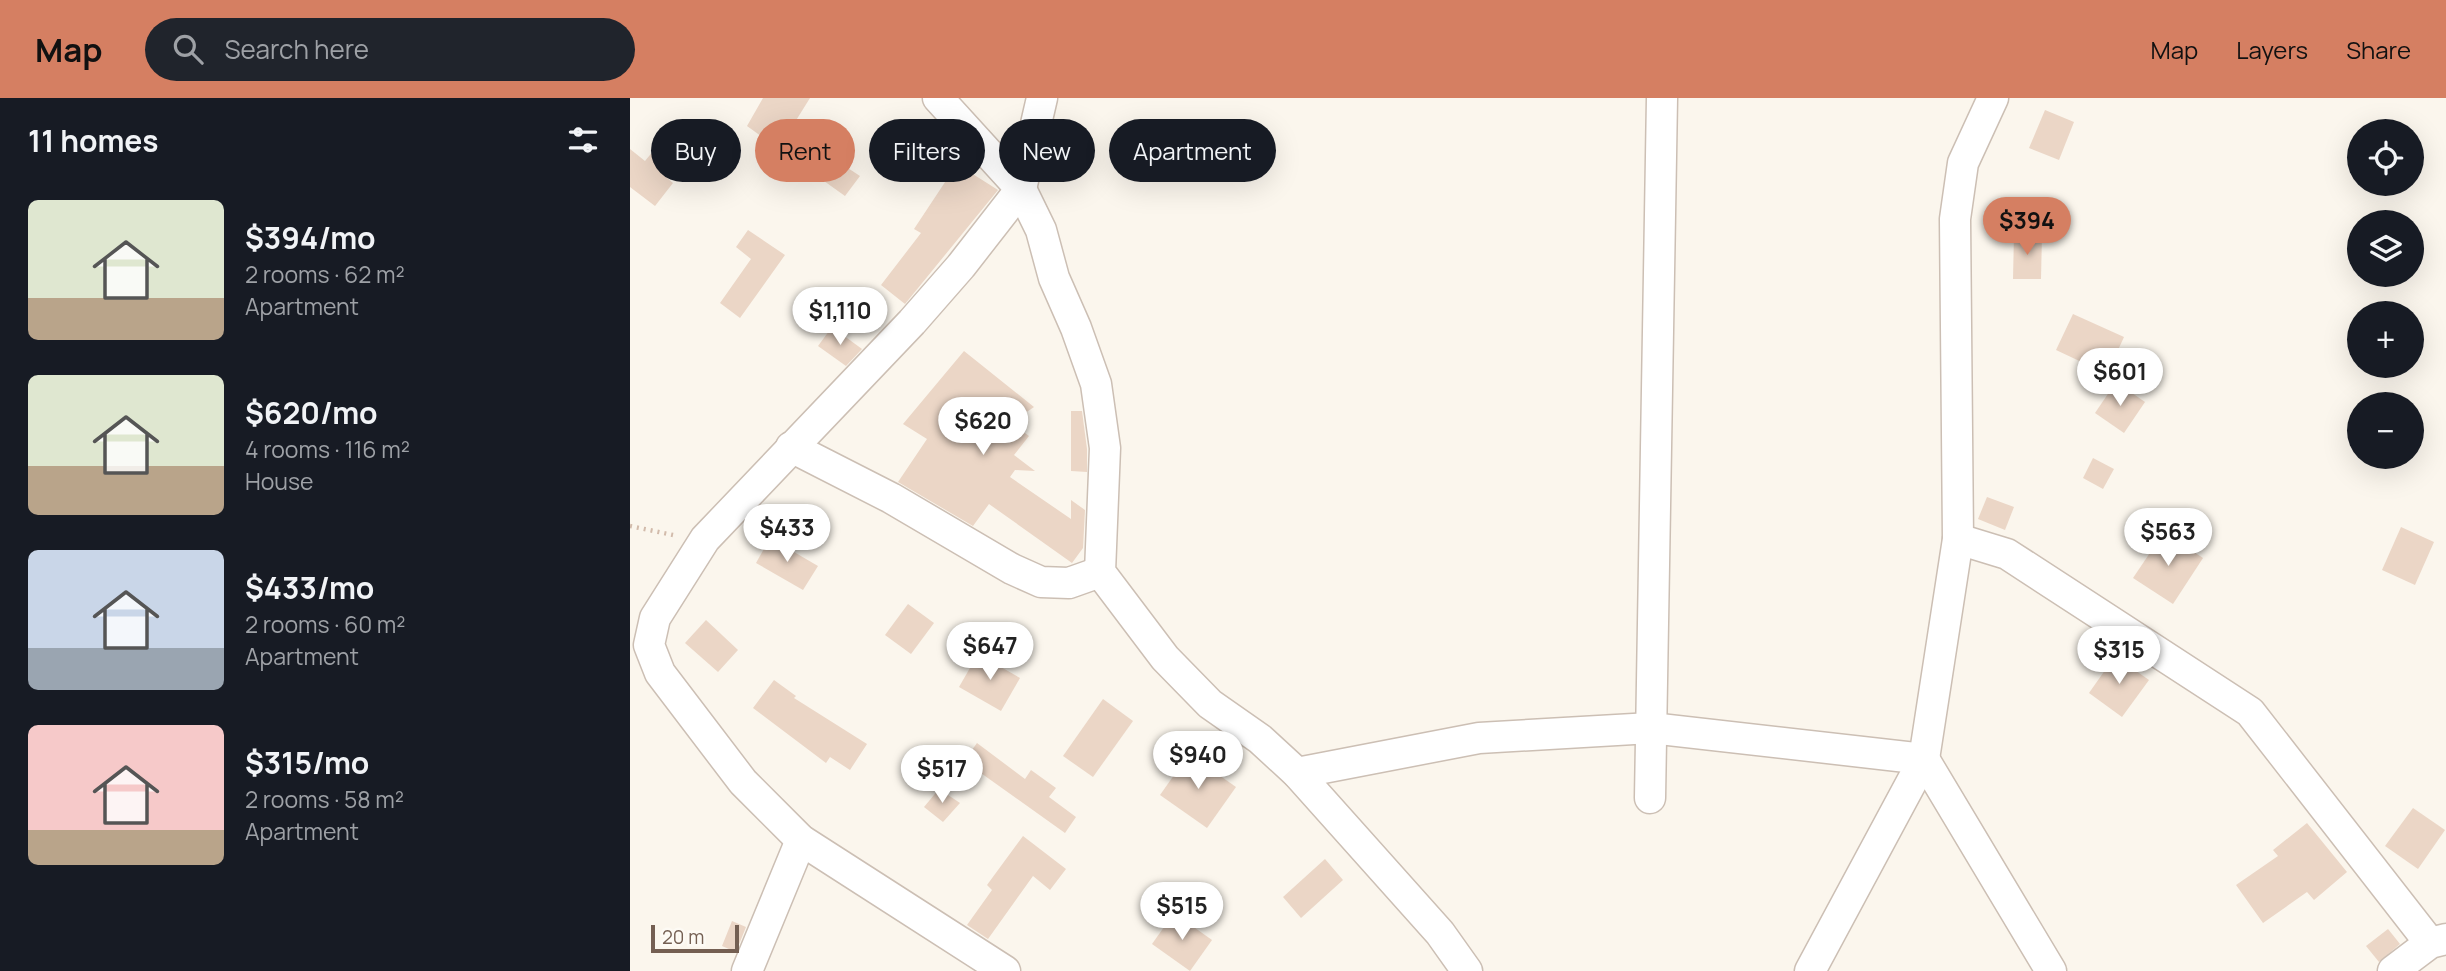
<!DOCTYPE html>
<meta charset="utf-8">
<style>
body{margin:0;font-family:Manrope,sans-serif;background:#20242c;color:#f1f3f6;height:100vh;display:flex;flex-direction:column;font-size:26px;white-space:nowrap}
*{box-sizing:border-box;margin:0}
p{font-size:23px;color:#9ea1a6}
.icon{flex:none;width:38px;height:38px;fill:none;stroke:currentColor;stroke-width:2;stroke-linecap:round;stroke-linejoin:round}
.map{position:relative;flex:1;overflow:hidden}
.sheet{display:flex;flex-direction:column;background:#171b24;width:630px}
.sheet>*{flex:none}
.guide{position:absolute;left:21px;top:21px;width:665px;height:63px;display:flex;gap:14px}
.tools{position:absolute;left:1717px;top:21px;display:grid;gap:14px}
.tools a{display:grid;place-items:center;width:77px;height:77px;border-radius:50%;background:#171b24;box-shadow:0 7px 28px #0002;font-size:35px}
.scale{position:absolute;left:21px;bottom:18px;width:88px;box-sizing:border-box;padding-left:7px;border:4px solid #745f52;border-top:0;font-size:19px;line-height:24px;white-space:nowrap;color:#745f52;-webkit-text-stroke:5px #fdfaf4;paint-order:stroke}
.price{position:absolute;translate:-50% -60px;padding:0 16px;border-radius:24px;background:#fff;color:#222;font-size:23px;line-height:46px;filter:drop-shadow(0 2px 4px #0008)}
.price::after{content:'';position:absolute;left:50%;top:42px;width:21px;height:16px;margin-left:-10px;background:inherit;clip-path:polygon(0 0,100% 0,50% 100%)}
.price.active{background:#d57f62;color:#111}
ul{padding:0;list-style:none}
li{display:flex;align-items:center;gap:21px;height:175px;padding:0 28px}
li span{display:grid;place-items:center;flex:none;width:196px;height:140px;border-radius:10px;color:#555}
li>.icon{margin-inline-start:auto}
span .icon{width:84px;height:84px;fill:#fffc;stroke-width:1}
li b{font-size:30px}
h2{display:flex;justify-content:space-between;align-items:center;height:84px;padding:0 28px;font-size:30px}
.tag{padding:0 24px;border-radius:32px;background:#171b24;box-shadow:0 7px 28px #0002;font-size:24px;line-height:63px}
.tag.active{background:#d57f62;color:#111}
header{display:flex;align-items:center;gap:42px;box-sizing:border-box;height:98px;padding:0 35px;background:#d57f62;color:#111}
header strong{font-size:33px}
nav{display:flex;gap:38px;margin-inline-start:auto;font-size:24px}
.search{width:490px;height:63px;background:#20242c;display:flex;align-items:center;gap:18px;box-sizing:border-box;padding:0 24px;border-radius:38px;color:#9ea1a6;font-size:26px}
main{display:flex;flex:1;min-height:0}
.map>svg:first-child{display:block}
.building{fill:#ebd6c6}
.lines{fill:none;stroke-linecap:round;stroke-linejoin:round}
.street-casing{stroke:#ccbfb4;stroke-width:33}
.path{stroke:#d2bbab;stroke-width:4.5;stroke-dasharray:2 5;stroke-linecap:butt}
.street{stroke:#fff;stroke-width:30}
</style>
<header>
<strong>Map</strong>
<div class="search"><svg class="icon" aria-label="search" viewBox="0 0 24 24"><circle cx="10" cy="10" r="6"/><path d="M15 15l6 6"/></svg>Search here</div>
<nav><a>Map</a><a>Layers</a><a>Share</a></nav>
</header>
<main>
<section class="sheet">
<h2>11 homes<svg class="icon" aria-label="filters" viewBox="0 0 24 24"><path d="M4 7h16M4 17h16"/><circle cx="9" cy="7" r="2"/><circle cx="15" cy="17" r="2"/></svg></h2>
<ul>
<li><span style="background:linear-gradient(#dfe7d0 70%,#b9a48a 0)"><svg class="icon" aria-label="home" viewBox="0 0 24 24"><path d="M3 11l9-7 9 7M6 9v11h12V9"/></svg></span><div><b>$394/mo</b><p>2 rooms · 62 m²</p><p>Apartment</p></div></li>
<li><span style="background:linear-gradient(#dfe7d0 65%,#b9a48a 0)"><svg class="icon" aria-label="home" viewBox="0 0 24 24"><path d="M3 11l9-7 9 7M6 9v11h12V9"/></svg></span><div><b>$620/mo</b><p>4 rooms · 116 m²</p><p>House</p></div></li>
<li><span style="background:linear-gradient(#c9d6e8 70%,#9aa5b1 0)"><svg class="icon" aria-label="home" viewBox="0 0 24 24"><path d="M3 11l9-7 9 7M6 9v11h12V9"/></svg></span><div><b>$433/mo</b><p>2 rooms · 60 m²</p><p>Apartment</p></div></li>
<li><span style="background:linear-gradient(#f6c9c9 75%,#b9a48a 0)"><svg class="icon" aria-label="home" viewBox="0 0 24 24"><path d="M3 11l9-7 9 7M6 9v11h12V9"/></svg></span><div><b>$315/mo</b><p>2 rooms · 58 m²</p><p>Apartment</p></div></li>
</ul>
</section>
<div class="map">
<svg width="1816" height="873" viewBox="0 0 1816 873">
<rect width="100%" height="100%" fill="#fbf6ed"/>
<!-- building -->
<g class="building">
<path d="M133,0H180L160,32L230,78L215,98L117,28Z"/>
<path d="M1415,12L1444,24L1429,62L1399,50Z"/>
<path d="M0,51L15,63L24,52L44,68L36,79L43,85L25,108L0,89Z"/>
<path d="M327,66L368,92L275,206L251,187L291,135L284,131Z"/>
<path d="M118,132L155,157L110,220L90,205L121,161L106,149Z"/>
<path d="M1384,136L1412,137L1411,181H1383Z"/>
<path d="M1443,216L1494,239L1477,276L1426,252Z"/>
<path d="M202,229L232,251L216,268L188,248Z"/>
<path d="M334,253L404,309L381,325L399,338L384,357L405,373L385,372L380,379L441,421V402L455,412L453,450L442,465L359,406L343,428L268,384L297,341L273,326Z"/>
<path d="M1486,284L1515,304L1494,335L1465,315Z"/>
<path d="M441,313H452L457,351V374L441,373Z"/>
<path d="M1463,360L1484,371L1473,391L1453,380Z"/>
<path d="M1357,399L1384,409L1375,432L1348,421Z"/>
<path d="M1771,429L1804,444L1785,487L1752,472Z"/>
<path d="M1534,434L1573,460L1543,506L1503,480Z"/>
<path d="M140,440L188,468L173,492L126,465Z"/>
<path d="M278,506L304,525L281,556L255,537Z"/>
<path d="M76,522L108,552L88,574L55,545Z"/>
<path d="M348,556L390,580L371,613L329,589Z"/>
<path d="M1485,558L1519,582L1492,619L1459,595Z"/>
<path d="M144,582L166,598L164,600L237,646L220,672L200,659L196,665L123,610Z"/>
<path d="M473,601L503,623L463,679L433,658Z"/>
<path d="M347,645L395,681L401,672L426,690L419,699L446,719L435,735L334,663Z"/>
<path d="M559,656L606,689L577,730L530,697Z"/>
<path d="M309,691L330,705L313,724L294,709Z"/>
<path d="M1783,710L1815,732L1788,771L1755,748Z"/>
<path d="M1677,725L1717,774L1684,802L1677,794L1633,825L1606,787L1648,758L1643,752Z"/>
<path d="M393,738L436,771L420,792L403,778L358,841L337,827L362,792L357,787Z"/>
<path d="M695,761L713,782L671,820L653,799Z"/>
<path d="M544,815L582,842L560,873L522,846Z"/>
<path d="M102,823L116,829L106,854L92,848Z"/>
<path d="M1758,831L1770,846L1749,864L1736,848Z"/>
</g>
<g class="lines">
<!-- street casing -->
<g class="street-casing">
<g id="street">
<path d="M308,0L391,91L411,132L424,180L446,230L466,286L475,350L470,474L535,560L580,606L630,641L667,675L810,835L837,873"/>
<path d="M161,349L261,400L382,471L411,484L439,485L470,474"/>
<path d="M1328,441L1377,456L1620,614L1800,845"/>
<path d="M667,675L849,640L1021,630L1294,661L1421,873"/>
<path d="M1020,700L1032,0"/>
<path d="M117,873L171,742"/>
<path d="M375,873L171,742L113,684L30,575L19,547L25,520L75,441L282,224L331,168L391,91L412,0"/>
<path d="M1180,873L1294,661L1328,441L1325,121L1333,65L1363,0"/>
<path d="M1763,873L1800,845L1816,841"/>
</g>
</g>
<!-- path -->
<path class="path" d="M0,428L43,437"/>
<!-- street -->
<use href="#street" class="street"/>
</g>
</svg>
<div class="tools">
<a><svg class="icon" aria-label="locate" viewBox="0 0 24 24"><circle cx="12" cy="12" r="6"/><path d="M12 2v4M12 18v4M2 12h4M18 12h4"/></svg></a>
<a><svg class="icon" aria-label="layers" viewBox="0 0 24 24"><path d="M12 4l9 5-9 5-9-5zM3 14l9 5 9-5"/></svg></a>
<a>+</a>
<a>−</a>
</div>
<div class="scale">20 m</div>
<b class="price active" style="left:1397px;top:159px">$394</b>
<b class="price" style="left:210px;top:249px">$1,110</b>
<b class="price" style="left:1490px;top:310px">$601</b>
<b class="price" style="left:353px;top:359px">$620</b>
<b class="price" style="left:157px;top:466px">$433</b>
<b class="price" style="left:1538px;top:470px">$563</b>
<b class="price" style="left:360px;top:584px">$647</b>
<b class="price" style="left:1489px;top:588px">$315</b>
<b class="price" style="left:568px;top:693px">$940</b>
<b class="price" style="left:312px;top:707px">$517</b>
<b class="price" style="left:552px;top:844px">$515</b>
<div class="guide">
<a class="tag">Buy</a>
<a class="tag active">Rent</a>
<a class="tag">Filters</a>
<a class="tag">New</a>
<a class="tag">Apartment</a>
</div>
</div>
</main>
